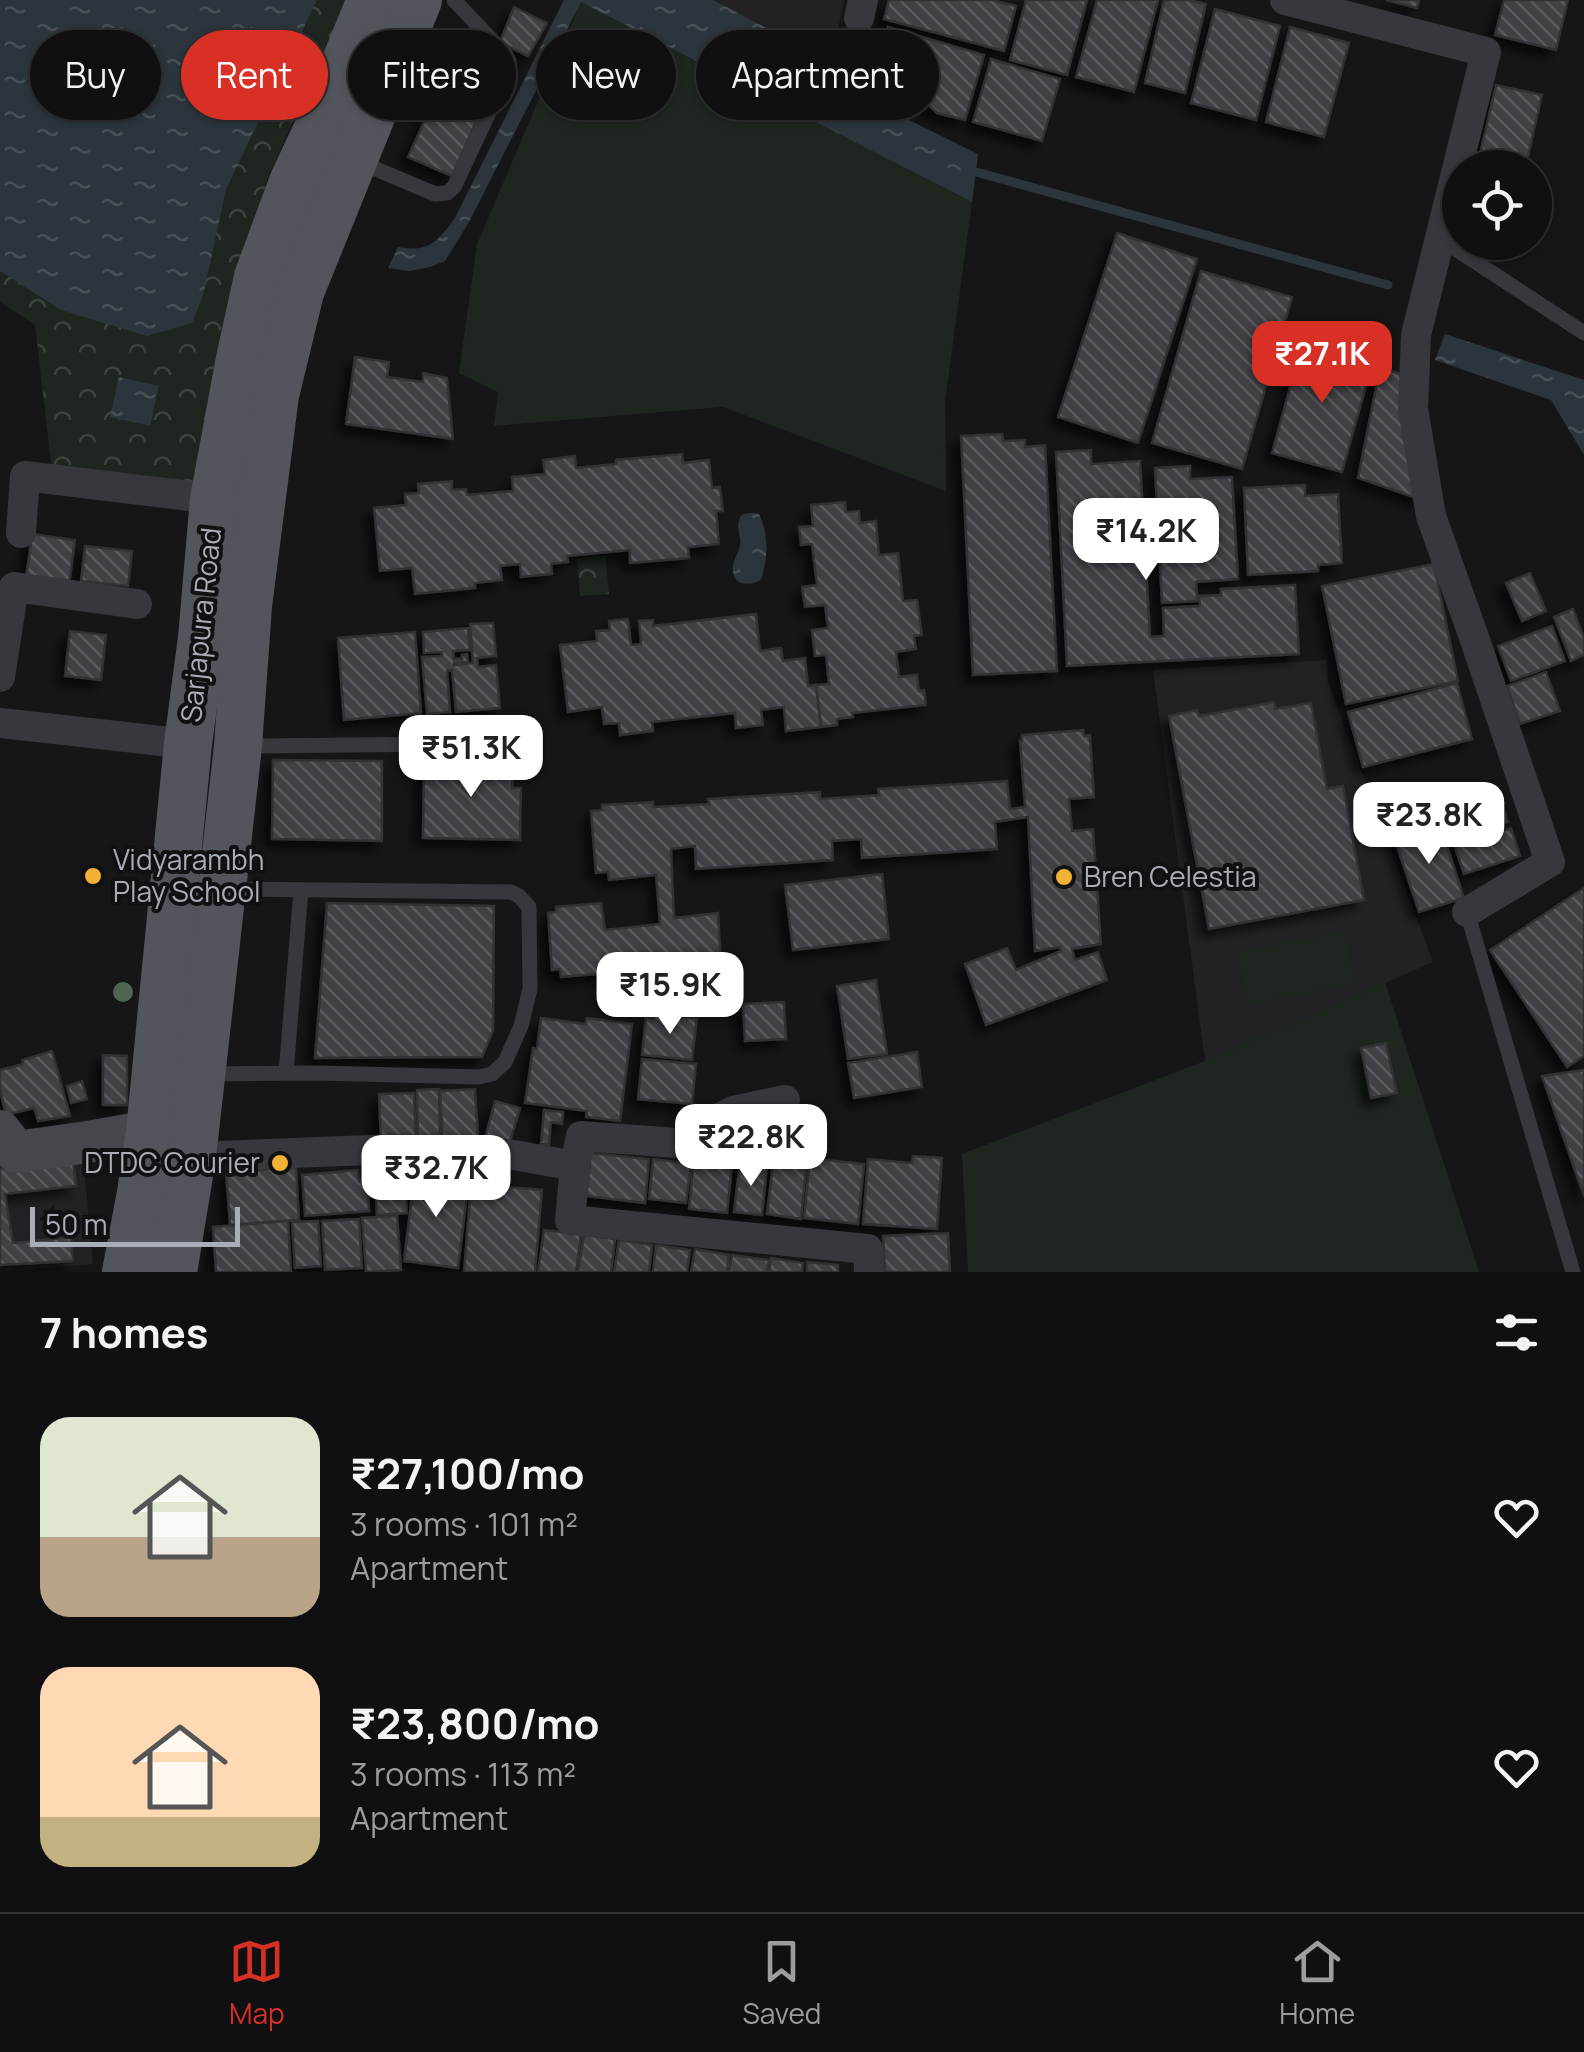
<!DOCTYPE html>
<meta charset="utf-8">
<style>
body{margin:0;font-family:Manrope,sans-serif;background:#1e1e20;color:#f1f3f6;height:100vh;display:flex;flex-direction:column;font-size:38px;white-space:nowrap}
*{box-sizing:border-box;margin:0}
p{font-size:32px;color:#9c9d9f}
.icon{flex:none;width:55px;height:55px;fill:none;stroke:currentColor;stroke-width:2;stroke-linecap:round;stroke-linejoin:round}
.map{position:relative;height:1272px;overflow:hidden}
.drawer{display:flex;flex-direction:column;background:#101012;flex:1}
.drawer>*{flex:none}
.guide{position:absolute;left:30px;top:30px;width:1000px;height:90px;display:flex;gap:20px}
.fabs{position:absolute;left:1442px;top:150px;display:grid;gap:20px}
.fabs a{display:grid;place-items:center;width:110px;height:110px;border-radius:50%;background:#101012;box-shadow:0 2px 8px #0004,0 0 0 2px #303032;font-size:50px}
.scale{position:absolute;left:30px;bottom:25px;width:210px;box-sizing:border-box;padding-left:10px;border:5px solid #a8adb8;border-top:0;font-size:28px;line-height:35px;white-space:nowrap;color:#a8adb8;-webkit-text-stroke:8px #111113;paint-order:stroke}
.price{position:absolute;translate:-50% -85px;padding:0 22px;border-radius:20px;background:#fff;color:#222;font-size:32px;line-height:65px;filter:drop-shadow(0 2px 5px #0008)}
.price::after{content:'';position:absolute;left:50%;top:60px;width:30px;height:22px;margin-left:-15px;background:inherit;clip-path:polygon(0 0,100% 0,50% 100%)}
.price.active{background:#d93025;color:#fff}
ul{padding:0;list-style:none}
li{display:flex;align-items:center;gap:30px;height:250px;padding:0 40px}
li span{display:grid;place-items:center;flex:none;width:280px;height:200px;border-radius:30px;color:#555}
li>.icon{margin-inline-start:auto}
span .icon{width:120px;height:120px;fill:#fffc;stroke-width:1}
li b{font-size:42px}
h2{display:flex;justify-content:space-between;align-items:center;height:120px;padding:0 40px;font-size:42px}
.tag{padding:0 35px;border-radius:45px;background:#101012;box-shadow:0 2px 8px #0004,0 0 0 2px #303032;font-size:35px;line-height:90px}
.tag.active{background:#d93025;color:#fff}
.menu{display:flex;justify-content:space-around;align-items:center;height:140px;border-top:2px solid #303032;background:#101012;font-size:28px;color:#9c9d9f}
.menu a{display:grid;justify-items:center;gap:5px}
.menu .active{color:#d93025}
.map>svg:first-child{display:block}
.built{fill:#222225}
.grass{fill:#1e261f}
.park{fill:url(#park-crowns)}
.water{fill:url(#water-ripples)}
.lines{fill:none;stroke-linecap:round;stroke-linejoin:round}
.stream{stroke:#2c353c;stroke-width:9}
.building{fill:url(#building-back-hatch);stroke:#303034;stroke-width:2.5;filter:url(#shadow)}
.service{stroke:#37383d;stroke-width:15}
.minor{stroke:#37383d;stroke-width:30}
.secondary{stroke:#45474d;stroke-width:42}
.primary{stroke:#53555c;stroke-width:48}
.tree{fill:#506452}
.poi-dot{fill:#f2b134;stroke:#111113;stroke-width:4}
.labels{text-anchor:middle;stroke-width:8;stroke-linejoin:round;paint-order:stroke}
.street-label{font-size:28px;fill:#a8adb8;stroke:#111113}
.poi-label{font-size:28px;fill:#a8adb8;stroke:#111113;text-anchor:start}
</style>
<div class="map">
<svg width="1584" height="1272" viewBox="0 0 1584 1272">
<defs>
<pattern id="park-crowns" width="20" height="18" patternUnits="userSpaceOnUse" patternTransform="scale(2.5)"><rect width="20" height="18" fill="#1e261f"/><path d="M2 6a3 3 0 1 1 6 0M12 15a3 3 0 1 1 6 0" fill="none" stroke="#3c433d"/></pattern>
<pattern id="water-ripples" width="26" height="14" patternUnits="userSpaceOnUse" patternTransform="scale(2.5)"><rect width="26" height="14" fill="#2c353c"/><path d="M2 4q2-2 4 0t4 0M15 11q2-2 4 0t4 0" fill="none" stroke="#485056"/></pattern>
<pattern id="building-back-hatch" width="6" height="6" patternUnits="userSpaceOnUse" patternTransform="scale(2.5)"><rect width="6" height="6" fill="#404145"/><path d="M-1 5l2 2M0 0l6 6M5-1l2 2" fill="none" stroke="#595a5e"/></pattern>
<filter id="shadow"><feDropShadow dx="-8" dy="8" stdDeviation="5" flood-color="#0009"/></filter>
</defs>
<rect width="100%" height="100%" fill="#161618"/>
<!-- built -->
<g class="built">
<path d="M713,0H844L828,80L767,28Z"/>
<path d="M1327,660L1328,682L1433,962L1205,1061L1153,670Z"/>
<path d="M83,1156L93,1264L0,1272V1166Z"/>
</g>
<!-- grass -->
<g class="grass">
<path d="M581,1L972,202L945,402L946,491L723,407L494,426L498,392L459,373L477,244Z"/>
<path d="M1344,930L1356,983L1249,1006L1237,953Z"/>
<path d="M1385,982L1479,1272H968L962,1154L1205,1061Z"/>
</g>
<!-- park -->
<g class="park">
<path d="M0,0H347L268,177L241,270L198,487L52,471L35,325L0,302Z"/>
<path d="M605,556L609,594L580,596L577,559Z"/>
</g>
<!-- water -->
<g class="water">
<path d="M0,0H317L226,189L203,296L192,323L147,336L61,310L0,271Z"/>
<path d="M564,0H713L767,28L828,80L978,154L972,202L581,2L469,222L445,261L430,267L410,271L388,268L398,247C429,253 437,242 455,218Z"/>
<path d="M1445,334L1584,380V455L1551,400L1435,360Z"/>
<path d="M119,377L159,386L150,426L110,417Z"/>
<path d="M751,513L759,514C769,536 768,557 761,580C748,587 732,585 733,568C733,559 739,553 740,545C742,537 736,529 739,521C741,513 744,514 751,513Z"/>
</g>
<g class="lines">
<!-- stream -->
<path class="stream" d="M965,169L1388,285"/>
</g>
<!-- building -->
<g class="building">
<path d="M889,0H992L1016,6L1004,51L884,19Z"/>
<path d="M1026,0H1087L1067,75L1010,60Z"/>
<path d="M1097,0H1158L1134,92L1076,77Z"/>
<path d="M1164,0H1189L1206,4L1185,93L1145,83Z"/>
<path d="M1386,0H1419L1417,8Z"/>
<path d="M1504,0H1568L1556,50L1495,35Z"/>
<path d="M514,7L547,23L528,56L500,42Z"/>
<path d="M1215,9L1280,26L1256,120L1191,103Z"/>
<path d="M888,27L984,55L965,120L937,113L890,67L883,44Z"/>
<path d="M1290,27L1349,43L1324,137L1266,122Z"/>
<path d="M462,38L505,57L452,176L408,157Z"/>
<path d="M991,59L1060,79L1042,141L973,122Z"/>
<path d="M1496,85L1542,95L1526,165L1480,154Z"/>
<path d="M1117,233L1197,259L1138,443L1058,417Z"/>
<path d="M1201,271L1292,297L1242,469L1152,443Z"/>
<path d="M1303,340L1373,360L1342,472L1272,453Z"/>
<path d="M355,357L389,362L387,377L423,382V373L447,378L453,439L346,424Z"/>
<path d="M1380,368L1408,376L1422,500L1358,478Z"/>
<path d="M1002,434L1003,441L1025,440V447L1045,445L1057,671L973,675L961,436Z"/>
<path d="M1091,450V464L1140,461L1150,637L1164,636L1163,608L1200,606L1199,596L1221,595V589L1295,585L1299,654L1067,666L1056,452Z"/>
<path d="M682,454L683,463L709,460L712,488L720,487L723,511H716L719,544L688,547L689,558L630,563V550L567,556L568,562L551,564L552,574L521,577L520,564L500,566L502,580L475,583V588L415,594L412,568L380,571L374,508L406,505L405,494L419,493L418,484L452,481V490L466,489L467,495L513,491L512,477L545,474L543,460L575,456L576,468L616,464V460Z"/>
<path d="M1190,466V479L1232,477L1238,579L1196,582L1197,601L1162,603L1155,468Z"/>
<path d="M1305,485V496L1338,494L1342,563L1318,565V571L1248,575L1244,488Z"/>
<path d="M845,502L846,512L859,511L860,523L876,521L879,555L898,553L903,601L917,600L922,635L914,636L916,649L896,652L899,677L917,675L919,691L924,690L926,705L852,713L853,717L837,719V725L821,727L816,685L829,684L826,655L815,656L812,630L828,628L825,605L805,607L802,587L817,585L812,544L801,545L799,527L813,526L811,505Z"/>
<path d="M32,534L75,540L69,584L26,578Z"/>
<path d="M85,546L132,551L128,586L81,581Z"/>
<path d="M1434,564L1458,681L1346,704L1322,586Z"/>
<path d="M1530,573L1546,611L1522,621L1506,583Z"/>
<path d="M1573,609L1584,638V655L1571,661L1554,617Z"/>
<path d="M756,614L760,651L781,648L783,661L805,658L808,686L816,685L821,727L786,731L784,707L761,710L763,725L736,728L735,713L652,722L653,731L620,735L619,723L604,724L602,707L568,712L560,645L597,641L596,631L610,630L609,621L628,619L631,645L641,644L639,621L653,620V626Z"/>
<path d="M493,623L496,656L477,658L478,667L496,665L500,708L456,712L452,670L447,671L450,712L427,714L422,657L442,656V652L424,653L423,632L468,628L470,650L453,651L454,659H462V655L467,654L468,662L454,663V665L473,663L470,624Z"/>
<path d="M1552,626L1565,661L1511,681L1498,646Z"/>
<path d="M70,631L106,635L101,680L65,676Z"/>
<path d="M415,632L421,713L344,720L338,638Z"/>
<path d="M1546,672L1560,711L1520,724L1507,686Z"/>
<path d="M1457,683L1472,739L1363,767L1348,712Z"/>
<path d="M1274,702L1275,709L1311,703L1327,789L1343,786L1364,900L1209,929L1169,716L1197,710L1199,716Z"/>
<path d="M1083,730L1084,736L1090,735L1094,797L1069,799L1072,831L1093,829L1101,944L1072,949L1075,960L1098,952L1107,980L986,1025L965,964L1007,948L1016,970L1061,951L1060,947L1035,951L1028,817L995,822L997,849L862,858L861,839L832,841L833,860L696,869L695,846L671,849L674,918L718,913L721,964L561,977L560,969L552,970L548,913L556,912V907L601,903L605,930L660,924L656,875L609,880L608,872L596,873L591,811L602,810V805L653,802V807L709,804L708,799L820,792V799L879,795L878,789L1007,781L1010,809L1025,807L1020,741H1022V735Z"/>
<path d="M424,759L513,761L512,788H521L520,840L423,838Z"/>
<path d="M273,760L382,761V841L272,839Z"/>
<path d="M1499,795L1508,822L1452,841L1443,813Z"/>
<path d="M1439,822L1464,898L1419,912L1394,837Z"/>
<path d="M1511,828L1520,856L1464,874L1455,847Z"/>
<path d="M882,874L889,939L793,950L785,885Z"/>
<path d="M1584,888V1056L1567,1067L1490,950Z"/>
<path d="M327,903L494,906L493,1031L482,1057L315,1058Z"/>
<path d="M876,980L887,1054L848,1059L837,986Z"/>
<path d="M784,1002L786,1039L745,1041L743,1004Z"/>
<path d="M653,1015L697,1018L692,1060L642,1055L646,1018L653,1019Z"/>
<path d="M541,1018L586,1024L587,1018L632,1024L620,1121L586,1117L587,1111L525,1103L533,1048L537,1049Z"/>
<path d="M1386,1043L1397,1093L1371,1098L1361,1048Z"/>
<path d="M52,1051L70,1116L38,1121L34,1108L6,1115L0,1090V1070L23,1064L22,1060Z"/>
<path d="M917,1052L922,1087L854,1098L848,1063Z"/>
<path d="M103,1055L127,1056V1105H103Z"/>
<path d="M642,1059L696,1064L692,1104L638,1099Z"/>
<path d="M1584,1070V1196L1542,1076Z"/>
<path d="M82,1081L87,1099L71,1103L67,1086Z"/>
<path d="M439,1089L440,1142L418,1143L417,1090Z"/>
<path d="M475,1089L478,1138L443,1140L440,1091Z"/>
<path d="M414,1093L416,1142L381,1143L379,1094Z"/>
<path d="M495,1101L520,1108L509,1145L485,1138Z"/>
<path d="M544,1110L563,1112L562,1124L551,1122L549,1145L541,1144Z"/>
<path d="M591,1153L649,1159L645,1203L586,1196Z"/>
<path d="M913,1156L942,1158L937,1229L863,1224L868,1159L912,1163Z"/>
<path d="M810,1158L864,1164L858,1224L804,1218Z"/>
<path d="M653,1159L691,1164L686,1203L649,1199Z"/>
<path d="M694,1159L732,1163L727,1213L689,1209Z"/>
<path d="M73,1160L76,1186L5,1194L13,1243L71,1237L73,1261L0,1265V1169Z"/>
<path d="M403,1162L407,1213L377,1215L374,1164Z"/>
<path d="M740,1162L767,1166L762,1215L734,1212Z"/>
<path d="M773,1164L806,1168L801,1219L767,1214Z"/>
<path d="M296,1167L299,1220L230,1225L226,1172Z"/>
<path d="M358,1170L359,1181L367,1180L369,1211L305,1216L302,1175Z"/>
<path d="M415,1171L469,1178L458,1268L404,1261Z"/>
<path d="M471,1184L542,1190L535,1272H464Z"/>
<path d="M397,1216L401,1270L366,1272L362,1218Z"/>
<path d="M359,1219L362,1268L325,1270L322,1221Z"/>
<path d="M288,1221L291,1272H216L213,1227Z"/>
<path d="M318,1221L321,1266L295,1268L292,1222Z"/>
<path d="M544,1230L581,1234L576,1272H538Z"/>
<path d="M948,1233L950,1272H885L883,1236Z"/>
<path d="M584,1235L615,1239L611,1272H578Z"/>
<path d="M619,1240L652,1245L649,1272H614Z"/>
<path d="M656,1245L690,1250L687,1272H653Z"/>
<path d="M695,1249L729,1255L727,1272H691Z"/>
<path d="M732,1255L769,1260L767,1272H729Z"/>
<path d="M771,1258L803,1263L802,1272H769Z"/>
<path d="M807,1262L838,1265V1272H807Z"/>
</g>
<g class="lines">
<!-- service -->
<g class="service">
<path d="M357,161L435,194L447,193L454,187L508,72L509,61L506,55L454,0"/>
<path d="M1439,238L1584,333"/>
<path d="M242,746L449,744"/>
<path d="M1467,912L1573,1272"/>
<path d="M286,1073L301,890"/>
<path d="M205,1074L318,1073L479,1077L492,1074L505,1062L521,1026L530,989L529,907L519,896L511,892L227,889"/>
</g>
<!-- minor -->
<g class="minor">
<path d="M1285,0L1486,52L1416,335L1413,409L1431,516L1476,643L1550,862L1467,912"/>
<path d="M859,18L863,0"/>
<path d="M21,533L25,476L214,499"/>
<path d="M0,677L14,587L137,604"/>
<path d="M0,723L188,744"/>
<path d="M192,1157L395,1149L485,1150L575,1166L570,1220L868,1249L869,1272"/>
<path d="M575,1166L581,1136L677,1143L697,1136L710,1123L733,1111L785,1100"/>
</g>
<!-- secondary -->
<path class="secondary" d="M0,1131L16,1152L88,1142L150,1131"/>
<!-- primary -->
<g class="primary">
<path d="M126,1272L141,1193L150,1131L188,744L202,638L214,499L240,359L258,277L293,182L322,120L371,0"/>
<path d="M173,1272L192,1157L238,746L248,606L275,395L300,292L418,0"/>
</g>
</g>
<!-- trees -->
<circle class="tree" cx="123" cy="992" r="10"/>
<!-- markers -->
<g class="poi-dot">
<circle cx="93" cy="876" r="10"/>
<circle cx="1064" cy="877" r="10"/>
<circle cx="280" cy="1163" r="10"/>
</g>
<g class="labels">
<!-- street labels -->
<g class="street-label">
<text transform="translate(201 625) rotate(-84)" y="10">Sarjapura Road</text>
</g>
<!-- poi labels -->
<g class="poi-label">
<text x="113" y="870">Vidyarambh<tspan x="113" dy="32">Play School</tspan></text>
<text x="1084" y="887">Bren Celestia</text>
<text x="260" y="1173" text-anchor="end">DTDC Courier</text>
</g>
</g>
</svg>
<div class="fabs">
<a><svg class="icon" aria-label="locate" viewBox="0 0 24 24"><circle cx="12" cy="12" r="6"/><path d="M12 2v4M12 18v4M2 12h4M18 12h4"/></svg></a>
</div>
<div class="scale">50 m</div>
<b class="price active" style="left:1322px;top:406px">₹27.1K</b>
<b class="price" style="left:1146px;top:583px">₹14.2K</b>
<b class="price" style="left:471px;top:800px">₹51.3K</b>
<b class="price" style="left:1429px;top:867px">₹23.8K</b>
<b class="price" style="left:670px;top:1037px">₹15.9K</b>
<b class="price" style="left:751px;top:1189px">₹22.8K</b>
<b class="price" style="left:436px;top:1220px">₹32.7K</b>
<div class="guide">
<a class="tag">Buy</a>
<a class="tag active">Rent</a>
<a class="tag">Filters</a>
<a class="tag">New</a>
<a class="tag">Apartment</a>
</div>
</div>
<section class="drawer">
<h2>7 homes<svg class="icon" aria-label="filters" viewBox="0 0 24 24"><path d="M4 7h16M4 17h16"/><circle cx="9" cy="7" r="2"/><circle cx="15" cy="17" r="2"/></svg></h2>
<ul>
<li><span style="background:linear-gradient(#dfe7d0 60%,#b9a48a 0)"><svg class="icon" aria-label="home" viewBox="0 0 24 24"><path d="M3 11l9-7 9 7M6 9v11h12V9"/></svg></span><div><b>₹27,100/mo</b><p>3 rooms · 101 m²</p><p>Apartment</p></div><svg class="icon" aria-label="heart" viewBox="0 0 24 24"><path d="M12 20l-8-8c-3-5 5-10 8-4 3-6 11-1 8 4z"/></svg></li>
<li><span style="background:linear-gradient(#ffd9b3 75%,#c2b280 0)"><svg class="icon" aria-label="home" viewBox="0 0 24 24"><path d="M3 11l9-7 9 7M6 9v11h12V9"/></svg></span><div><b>₹23,800/mo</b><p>3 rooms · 113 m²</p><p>Apartment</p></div><svg class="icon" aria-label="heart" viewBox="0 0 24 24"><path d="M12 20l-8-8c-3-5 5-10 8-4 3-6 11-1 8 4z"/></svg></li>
</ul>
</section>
<nav class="menu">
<a class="active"><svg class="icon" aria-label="map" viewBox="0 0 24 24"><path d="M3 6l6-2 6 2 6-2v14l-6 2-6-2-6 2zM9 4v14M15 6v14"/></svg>Map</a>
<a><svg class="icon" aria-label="saved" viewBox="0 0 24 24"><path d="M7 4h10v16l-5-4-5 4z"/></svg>Saved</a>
<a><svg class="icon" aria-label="home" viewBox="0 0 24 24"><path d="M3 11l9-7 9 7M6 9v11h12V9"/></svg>Home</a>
</nav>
